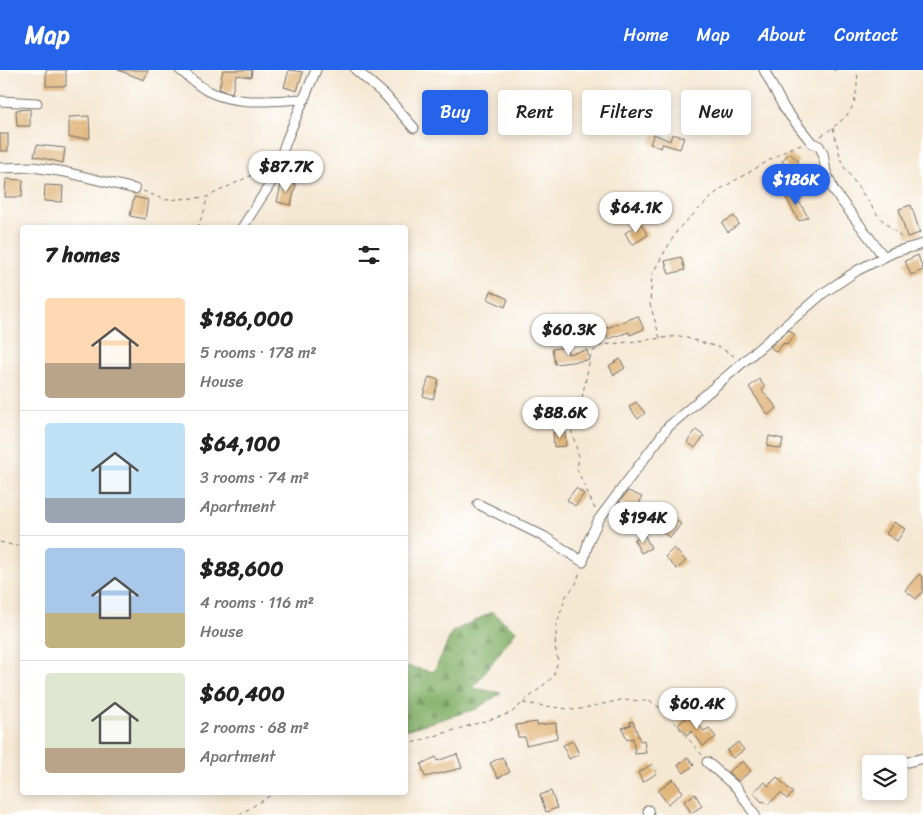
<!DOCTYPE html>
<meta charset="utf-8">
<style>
body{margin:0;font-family:Sriracha,sans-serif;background:#f2f2f2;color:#222;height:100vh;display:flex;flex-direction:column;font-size:19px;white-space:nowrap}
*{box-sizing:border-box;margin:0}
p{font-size:16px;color:#767676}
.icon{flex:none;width:28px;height:28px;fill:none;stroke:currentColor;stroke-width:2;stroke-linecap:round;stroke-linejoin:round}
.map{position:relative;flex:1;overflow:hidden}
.details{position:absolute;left:20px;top:155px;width:388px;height:570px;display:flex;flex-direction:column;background:#fff;border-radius:5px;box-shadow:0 2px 8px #0003}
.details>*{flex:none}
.banner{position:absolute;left:422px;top:20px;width:425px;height:45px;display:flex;gap:10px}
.controls{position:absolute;left:862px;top:685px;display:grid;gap:10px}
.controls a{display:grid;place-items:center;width:45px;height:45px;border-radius:5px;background:#fff;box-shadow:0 2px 8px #0003;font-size:25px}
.price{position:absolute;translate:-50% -42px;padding:0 11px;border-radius:18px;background:#fff;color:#222;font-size:16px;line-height:32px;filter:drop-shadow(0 1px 2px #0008)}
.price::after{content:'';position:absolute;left:50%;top:30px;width:15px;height:11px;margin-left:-8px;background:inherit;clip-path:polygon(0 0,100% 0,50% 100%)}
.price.current{background:#2563eb;color:#fff}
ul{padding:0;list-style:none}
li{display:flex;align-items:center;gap:15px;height:125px;padding:0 25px}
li+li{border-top:1px solid #e0e0e0}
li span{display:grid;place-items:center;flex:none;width:140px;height:100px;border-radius:5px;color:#555}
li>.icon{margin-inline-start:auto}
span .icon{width:60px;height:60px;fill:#fffc;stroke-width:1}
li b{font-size:21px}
h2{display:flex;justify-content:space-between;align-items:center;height:60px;padding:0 25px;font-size:21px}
.chip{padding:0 18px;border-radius:5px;background:#fff;box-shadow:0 2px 8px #0003;font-size:18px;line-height:45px}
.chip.current{background:#2563eb;color:#fff}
header{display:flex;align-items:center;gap:30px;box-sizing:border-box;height:70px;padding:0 25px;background:#2563eb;color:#fff}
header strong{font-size:24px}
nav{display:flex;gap:28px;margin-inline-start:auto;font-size:18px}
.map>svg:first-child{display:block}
.forest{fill:url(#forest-firs);stroke:#576e4a}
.building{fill:#e1b67c}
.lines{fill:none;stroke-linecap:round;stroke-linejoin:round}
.street-casing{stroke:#726d66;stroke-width:11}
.path{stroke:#726d66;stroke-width:1;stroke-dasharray:4 4;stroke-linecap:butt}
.street{stroke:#fff;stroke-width:9}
</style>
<header>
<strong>Map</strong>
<nav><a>Home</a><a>Map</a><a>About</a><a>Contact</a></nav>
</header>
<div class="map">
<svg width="923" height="745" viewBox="0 0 923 745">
<defs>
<pattern id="forest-firs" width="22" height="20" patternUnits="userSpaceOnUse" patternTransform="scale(1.25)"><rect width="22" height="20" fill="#83b068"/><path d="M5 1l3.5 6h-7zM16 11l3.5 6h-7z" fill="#6b8f56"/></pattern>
</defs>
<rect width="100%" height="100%" fill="#fff"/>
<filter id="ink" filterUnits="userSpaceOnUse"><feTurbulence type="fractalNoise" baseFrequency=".02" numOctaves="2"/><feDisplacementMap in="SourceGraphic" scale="10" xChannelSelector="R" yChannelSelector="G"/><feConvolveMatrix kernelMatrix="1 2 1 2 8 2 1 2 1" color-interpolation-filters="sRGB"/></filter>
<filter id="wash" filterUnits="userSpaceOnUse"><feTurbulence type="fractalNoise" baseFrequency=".0096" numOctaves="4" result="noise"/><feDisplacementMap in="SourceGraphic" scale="20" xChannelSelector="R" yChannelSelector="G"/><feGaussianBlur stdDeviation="1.12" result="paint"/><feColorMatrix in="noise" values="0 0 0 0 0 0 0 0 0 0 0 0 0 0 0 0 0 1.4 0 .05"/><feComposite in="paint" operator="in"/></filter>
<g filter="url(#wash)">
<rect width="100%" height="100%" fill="#f5e8d3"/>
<!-- forest -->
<path class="forest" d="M492,542L516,561L473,618L501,623L476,639L405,660V596L434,602L452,562Z"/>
<g id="blocks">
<!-- building -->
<g class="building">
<rect x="46" y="0" width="20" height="16"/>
<path d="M118,0H148L144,10Z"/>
<path d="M223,0H252L251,7L236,5L232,23L219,19Z"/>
<path d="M289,0L303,2L297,21L284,17Z"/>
<path d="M636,33L644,36L637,55L628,51Z"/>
<path d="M30,39V56H17L16,40Z"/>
<path d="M89,46L90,68H69V47Z"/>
<rect x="0" y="64" width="8" height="17"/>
<path d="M654,64L670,71L672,64L684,67L680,79L662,74L661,78L650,74Z"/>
<path d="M37,75L65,78L63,93L34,86Z"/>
<path d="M789,83L799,91L791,100L782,91Z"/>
<path d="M288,85L306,87L304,100L285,97Z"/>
<path d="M6,109L23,110L22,127H5Z"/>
<path d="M282,111L296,114L291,135L277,132Z"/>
<path d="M45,115L63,116L62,132L44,131Z"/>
<path d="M793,121L808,147L799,151L785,126Z"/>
<path d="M134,127L148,130L145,149L130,146Z"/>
<path d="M911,135L920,163L907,167L899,139Z"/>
<path d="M734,146L739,154L728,162L722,153Z"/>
<path d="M640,153L648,165L632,175L625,163Z"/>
<path d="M918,185L923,200L911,205L905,191Z"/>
<path d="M681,187L685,200L669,204L665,191Z"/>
<path d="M491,221L508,229L505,237L488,229Z"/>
<path d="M638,246L644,259L630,265L629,262L608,269L604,259Z"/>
<path d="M789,260L795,265L787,275L784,273L776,282L770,277Z"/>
<path d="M566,277L568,284L587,280L589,290L555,294L552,279Z"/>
<path d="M620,289L625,298L614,305L609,296Z"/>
<path d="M429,307L439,310L433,329L423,326Z"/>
<path d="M759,309L765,317L762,320L777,338L768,345L749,317Z"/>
<path d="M636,332L645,343L638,349L629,337Z"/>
<path d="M696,360L704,366L695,378L687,372Z"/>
<path d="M565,361L566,376L554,377L553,362Z"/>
<path d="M769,366L783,369L781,379L767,376Z"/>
<path d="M576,418L584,424L575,436L567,430Z"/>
<path d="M628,421L642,427L637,440L619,432Z"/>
<path d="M672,447L681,454L670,468L662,462Z"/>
<path d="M894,452L905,459L897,471L886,464Z"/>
<path d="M644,464L651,478L641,483L634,470Z"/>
<path d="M674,478L686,491L677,499L665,487Z"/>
<path d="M919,504L923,508V521L916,529L905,520Z"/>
<path d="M690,644L704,661L709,658L716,667L703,676L692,661L688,665L678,655Z"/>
<path d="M633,651L640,671L644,670L646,683L635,684L633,668L627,670L622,658L631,655L630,652Z"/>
<path d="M537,652V655L556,653L557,668L526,675L525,667H518L516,655Z"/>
<path d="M573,671L579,684L569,689L563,675Z"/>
<path d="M738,672L744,680L733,688L727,681Z"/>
<path d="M457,684L462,698L425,707L421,694L436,687L437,691Z"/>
<path d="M502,687L510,702L498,708L490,693Z"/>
<path d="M688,687L694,695L684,703L678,695Z"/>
<path d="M743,691L751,701L738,711L728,702Z"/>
<path d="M652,694L657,703L643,712L638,703Z"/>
<path d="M777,707L793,723L787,729L781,723L767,735L764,731L762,732L753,722L765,712L768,716Z"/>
<path d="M673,709L683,722L668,734L658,721Z"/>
<path d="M551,721L557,738L546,742L540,725Z"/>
<path d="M695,724L702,736L691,743L684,731Z"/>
</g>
</g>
</g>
<g filter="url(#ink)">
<use href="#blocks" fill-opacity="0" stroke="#726d66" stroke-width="1"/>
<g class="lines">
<!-- street casing -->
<g class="street-casing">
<g id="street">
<path d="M180,0C189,7 198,16 208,21C237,36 274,30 305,29"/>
<path d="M356,0L385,25L414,58"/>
<path d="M764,0L784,38L812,73L819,76L823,83L826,102L834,121L884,187"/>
<path d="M0,31L37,33"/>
<path d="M0,98L33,97L65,102L135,119"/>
<path d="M242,158L272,111L287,69L316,0"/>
<path d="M478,434L545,467L583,492L589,470L599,449L668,357L822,224L858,200L894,182L923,174"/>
<path d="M707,692L737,718L755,745"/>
<path d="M908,692L923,688"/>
<path d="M648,740L649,745"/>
</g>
</g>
<!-- path -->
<g class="path">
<path d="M833,0H836"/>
<path d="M833,58L842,94L879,147L904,170"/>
<path d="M821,66C854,43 856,39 858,0"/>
<path d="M143,121L165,130L207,127L254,104L272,83"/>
<path d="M197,158L204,142L207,128"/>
<path d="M660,268L650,234L652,204L678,159L719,120L790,78L802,75"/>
<path d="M595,439L577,399L579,387L569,352L582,328L591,283L602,275L680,266L721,278L734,286"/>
<path d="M0,472L16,476L22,473"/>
<path d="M523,633L575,640L621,630L649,631L665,641L702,685"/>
<path d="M405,675L511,643L553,607L558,591L555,576L557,553L566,526L576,514L580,501"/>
<path d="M239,745L276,722"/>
</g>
<!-- street -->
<use href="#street" class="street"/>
</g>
</g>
</svg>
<div class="controls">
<a><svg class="icon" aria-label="layers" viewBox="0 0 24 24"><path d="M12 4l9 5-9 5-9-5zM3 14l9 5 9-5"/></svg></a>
</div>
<b class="price" style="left:286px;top:123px">$87.7K</b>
<b class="price current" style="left:796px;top:136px">$186K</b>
<b class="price" style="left:636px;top:164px">$64.1K</b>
<b class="price" style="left:569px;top:286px">$60.3K</b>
<b class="price" style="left:560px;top:369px">$88.6K</b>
<b class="price" style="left:643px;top:474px">$194K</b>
<b class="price" style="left:697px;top:660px">$60.4K</b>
<div class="banner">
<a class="chip current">Buy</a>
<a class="chip">Rent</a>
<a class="chip">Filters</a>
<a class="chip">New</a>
</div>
<section class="details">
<h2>7 homes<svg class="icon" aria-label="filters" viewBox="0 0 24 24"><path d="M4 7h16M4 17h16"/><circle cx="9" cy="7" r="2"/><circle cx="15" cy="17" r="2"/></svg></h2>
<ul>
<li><span style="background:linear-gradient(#ffd9b3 65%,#b9a48a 0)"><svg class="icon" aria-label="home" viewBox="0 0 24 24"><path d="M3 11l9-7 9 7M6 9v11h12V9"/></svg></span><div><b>$186,000</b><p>5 rooms · 178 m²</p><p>House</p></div></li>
<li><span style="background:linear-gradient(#bfe0f5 75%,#9aa5b1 0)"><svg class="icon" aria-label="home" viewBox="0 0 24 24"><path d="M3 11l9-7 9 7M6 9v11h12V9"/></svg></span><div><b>$64,100</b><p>3 rooms · 74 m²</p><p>Apartment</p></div></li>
<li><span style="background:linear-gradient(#a9c7e8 65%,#c2b280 0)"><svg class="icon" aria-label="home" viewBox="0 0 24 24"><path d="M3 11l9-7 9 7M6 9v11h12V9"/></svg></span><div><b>$88,600</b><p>4 rooms · 116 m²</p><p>House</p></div></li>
<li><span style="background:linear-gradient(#dfe7d0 75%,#b9a48a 0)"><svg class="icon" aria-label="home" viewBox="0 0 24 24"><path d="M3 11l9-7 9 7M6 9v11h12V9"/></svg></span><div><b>$60,400</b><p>2 rooms · 68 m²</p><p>Apartment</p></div></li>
</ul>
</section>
</div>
